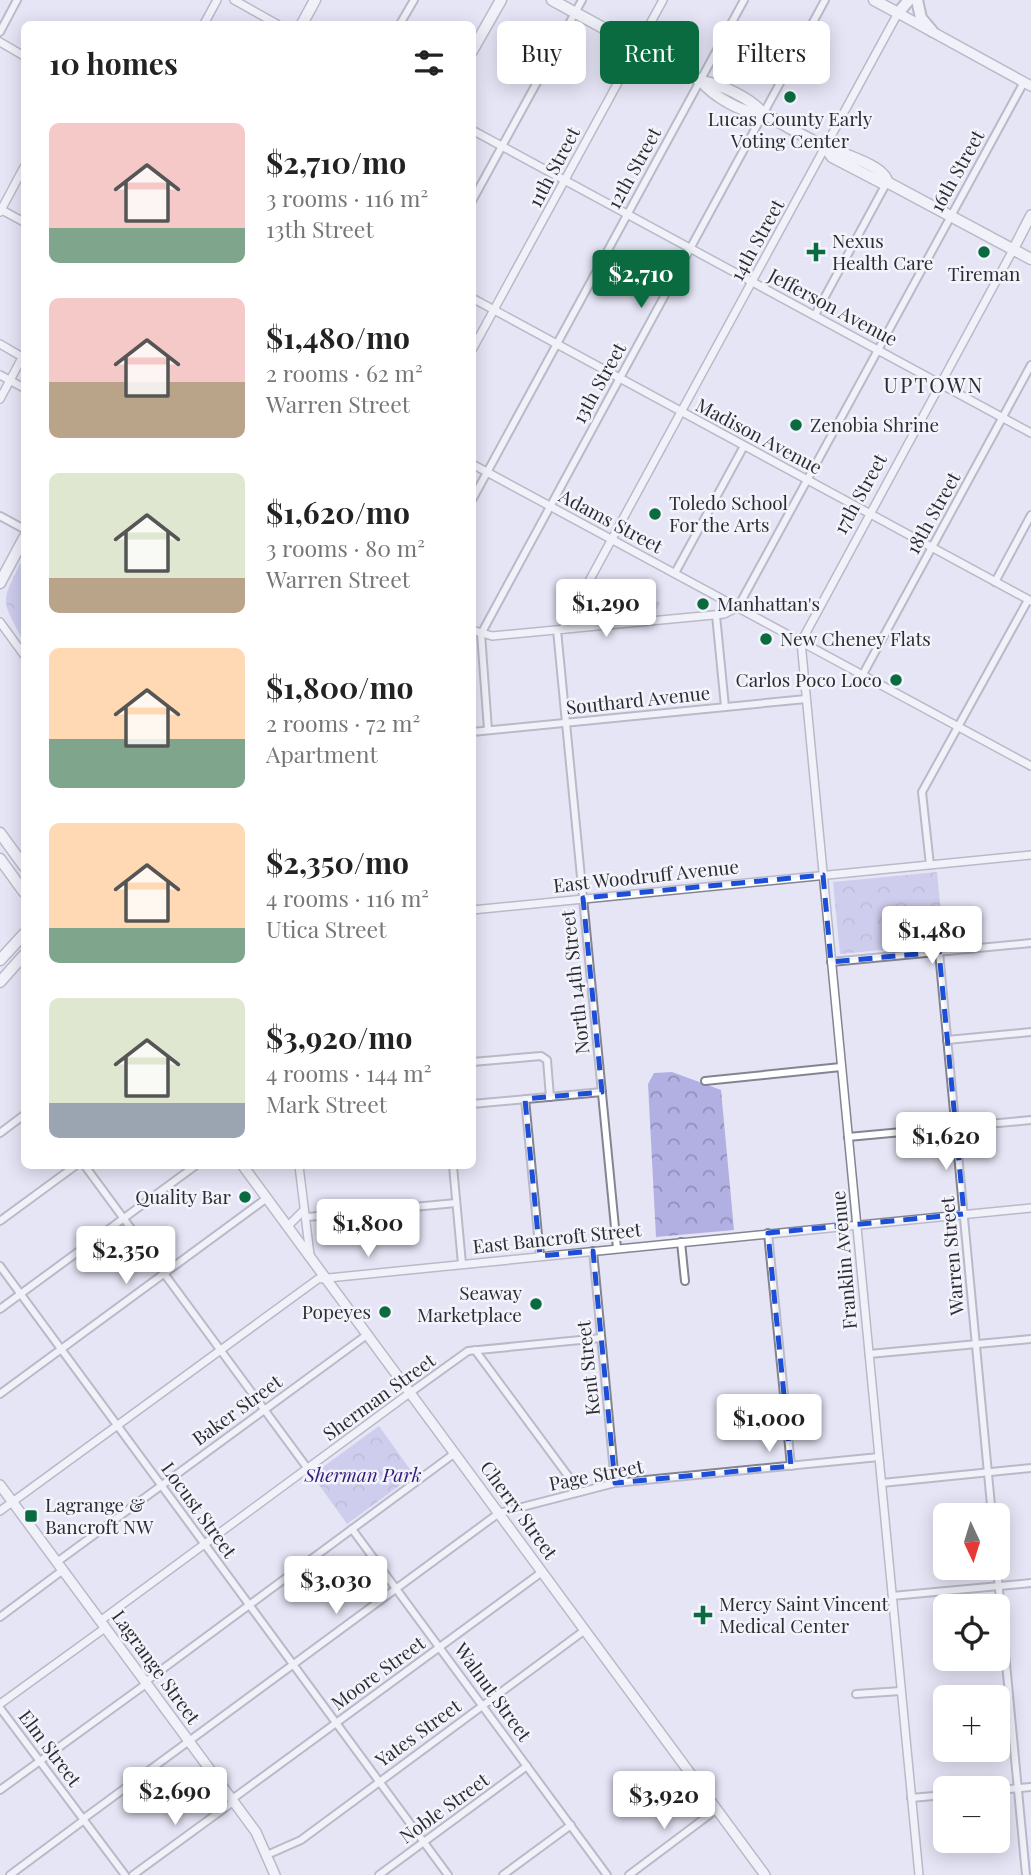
<!DOCTYPE html>
<meta charset="utf-8">
<style>
body{margin:0;font-family:"Playfair Display",serif;background:#f2f2f2;color:#222;height:100vh;display:flex;flex-direction:column;font-size:26px;white-space:nowrap}
*{box-sizing:border-box;margin:0}
p{font-size:23px;color:#767676}
.icon{flex:none;width:38px;height:38px;fill:none;stroke:currentColor;stroke-width:2;stroke-linecap:round;stroke-linejoin:round}
.map{position:relative;flex:1;overflow:hidden}
.panel{position:absolute;left:21px;top:21px;width:455px;height:1148px;display:flex;flex-direction:column;background:#fff;border-radius:10px;box-shadow:0 4px 18px #0003}
.panel>*{flex:none}
.hud{position:absolute;left:497px;top:21px;width:429px;height:63px;display:flex;gap:14px}
.needle{width:46px;rotate:176deg}
.buttons{position:absolute;left:933px;top:1503px;display:grid;gap:14px}
.buttons a{display:grid;place-items:center;width:77px;height:77px;border-radius:10px;background:#fff;box-shadow:0 4px 18px #0003;font-size:35px}
.price{position:absolute;translate:-50% -60px;padding:0 16px;border-radius:7px;background:#fff;color:#222;font-size:23px;line-height:46px;filter:drop-shadow(0 2px 4px #0008)}
.price::after{content:'';position:absolute;left:50%;top:42px;width:21px;height:16px;margin-left:-10px;background:inherit;clip-path:polygon(0 0,100% 0,50% 100%)}
.price.current{background:#0b6b40;color:#fff}
ul{padding:0;list-style:none}
li{display:flex;align-items:center;gap:21px;height:175px;padding:0 28px}
li span{display:grid;place-items:center;flex:none;width:196px;height:140px;border-radius:10px;color:#555}
li>.icon{margin-inline-start:auto}
span .icon{width:84px;height:84px;fill:#fffc;stroke-width:1}
li b{font-size:30px}
h2{display:flex;justify-content:space-between;align-items:center;height:84px;padding:0 28px;font-size:30px}
.pill{padding:0 24px;border-radius:10px;background:#fff;box-shadow:0 4px 18px #0003;font-size:24px;line-height:63px}
.pill.current{background:#0b6b40;color:#fff}
.map>svg:first-child{display:block}
.park{fill:url(#park-crowns)}
.garden{fill:url(#garden-dots)}
.lines{fill:none;stroke-linecap:round;stroke-linejoin:round}
.minor-casing{stroke:#848491;stroke-width:10}
.tertiary-casing{stroke:#848491;stroke-width:10}
.secondary-casing{stroke:#848491;stroke-width:12}
.primary-casing{stroke:#848491;stroke-width:13}
.motorway-casing{stroke:#848491;stroke-width:14}
.minor{stroke:#fff;stroke-width:6}
.tertiary{stroke:#fff;stroke-width:7}
.secondary{stroke:#fff;stroke-width:9}
.primary{stroke:#fff;stroke-width:10}
.motorway{stroke:#fff;stroke-width:10}
.marked{fill:none;stroke:#1d4ed8;stroke-width:5;stroke-dasharray:14 9;stroke-linejoin:round}
.poi-dot{fill:#0b6b40;stroke:#f3f3fc;stroke-width:2.5}
.labels{text-anchor:middle;stroke-width:5;stroke-linejoin:round;paint-order:stroke}
.poi-label{font-size:19px;fill:#2c2c32;stroke:#f3f3fc;text-anchor:start}
.street-label{font-size:19px;fill:#2c2c32;stroke:#f3f3fc}
.park-label{font-size:19px;font-style:italic;fill:#341b7b;stroke:#f3f3fc}
.neighbourhood-label{font-size:21px;letter-spacing:2px;fill:#2c2c32;stroke:#f3f3fc}
</style>
<div class="map">
<svg width="1031" height="1875" viewBox="0 0 1031 1875">
<defs>
<pattern id="park-crowns" width="20" height="18" patternUnits="userSpaceOnUse" patternTransform="scale(1.75)"><rect width="20" height="18" fill="#b2b0e3"/><path d="M2 6a3 3 0 1 1 6 0M12 15a3 3 0 1 1 6 0" fill="none" stroke="#918fb9"/></pattern>
<pattern id="garden-dots" width="8" height="8" patternUnits="userSpaceOnUse" patternTransform="scale(1.75)"><rect width="8" height="8" fill="#b2b0e3"/><path d="M2 2h.1M6 6h.1" fill="none" stroke="#918fb9" stroke-width="1.8" stroke-linecap="round"/></pattern>
</defs>
<rect width="100%" height="100%" fill="#e6e5f5"/>
<!-- park -->
<g class="park">
<path d="M24,556V642C0,596 0,605 24,556Z"/>
<path d="M937,872L944,944L840,954L833,882Z"/>
<path d="M672,1072L721,1090L734,1230L656,1237L648,1084L654,1073Z"/>
<path d="M379,1426L414,1475L347,1524L312,1475Z"/>
</g>
<!-- garden -->
<path class="garden" d="M606,583L624,593L627,588L660,603L654,613L600,617L595,613V604Z"/>
<g class="lines">
<!-- minor casing -->
<g class="minor-casing">
<g id="minor">
<path d="M400,24L414,0"/>
<path d="M0,32L17,0"/>
<path d="M472,201L582,0"/>
<path d="M815,315L887,182"/>
<path d="M472,500L744,0"/>
<path d="M0,516L24,529"/>
<path d="M675,573L744,446"/>
<path d="M995,582L1031,515"/>
<path d="M738,607L1024,82"/>
<path d="M716,615L725,707"/>
<path d="M557,630L617,1248"/>
<path d="M862,676L1031,365"/>
<path d="M488,730L481,634L825,0"/>
<path d="M472,732L806,699"/>
<path d="M930,865L922,792L1028,600"/>
<path d="M939,952L992,1516"/>
<path d="M831,962L1031,943"/>
<path d="M947,1040L1031,1032"/>
<path d="M472,1062L541,1056L547,1060L550,1097"/>
<path d="M705,1081L841,1067"/>
<path d="M525,1099L540,1256"/>
<path d="M472,1104L602,1092"/>
<path d="M0,1133L24,1115"/>
<path d="M848,1137L1031,1120"/>
<path d="M85,1166L308,1469"/>
<path d="M453,1166L462,1264"/>
<path d="M307,1217L456,1203"/>
<path d="M0,1221L75,1166"/>
<path d="M768,1233L791,1466"/>
<path d="M681,1242L685,1281"/>
<path d="M593,1251L615,1483"/>
<path d="M0,1266L448,1875"/>
<path d="M0,1309L195,1166"/>
<path d="M475,1350L580,1492"/>
<path d="M869,1354L1031,1339"/>
<path d="M411,1392L468,1351L601,1338"/>
<path d="M0,1394L267,1198"/>
<path d="M882,1483L1031,1468"/>
<path d="M352,1529L607,1875"/>
<path d="M57,1562L368,1334"/>
<path d="M997,1568L1026,1875"/>
<path d="M892,1596L1031,1583"/>
<path d="M0,1617L63,1570"/>
<path d="M145,1682L455,1453"/>
<path d="M856,1694L901,1691"/>
<path d="M0,1708L125,1875"/>
<path d="M0,1790L146,1684"/>
<path d="M998,1790L1031,1787"/>
<path d="M911,1798L945,1795"/>
<path d="M231,1800L542,1572"/>
<path d="M83,1819L499,1513L615,1483L879,1457"/>
<path d="M267,1855L301,1840L585,1630"/>
<path d="M10,1875L84,1820"/>
<path d="M133,1875L233,1802"/>
<path d="M379,1875L527,1766"/>
<path d="M503,1875L571,1825"/>
<path d="M629,1875L717,1809"/>
</g>
</g>
<!-- tertiary casing -->
<g class="tertiary-casing">
<g id="tertiary">
<path d="M234,0L277,24"/>
<path d="M204,24L217,0"/>
<path d="M0,42L24,56"/>
<path d="M472,130L1031,433"/>
<path d="M0,209L24,222"/>
<path d="M0,212L24,167"/>
<path d="M472,298L1031,601"/>
<path d="M0,344L24,358"/>
<path d="M472,350L663,0"/>
<path d="M0,375L24,388"/>
<path d="M0,399L24,354"/>
<path d="M472,464L1031,766"/>
<path d="M0,622L24,655"/>
<path d="M563,629L898,13"/>
<path d="M472,630L492,636L724,614L738,607"/>
<path d="M472,910L1031,855"/>
<path d="M299,1166L310,1255"/>
<path d="M288,1226L303,1211"/>
<path d="M0,1511L318,1279L1031,1208"/>
<path d="M100,1621L411,1392"/>
<path d="M0,1704L105,1628"/>
<path d="M919,1875L801,642L1013,250"/>
</g>
</g>
<!-- secondary casing -->
<g class="secondary-casing">
<g id="secondary">
<path d="M898,13L1031,86"/>
<path d="M1013,250L1031,215"/>
<path d="M243,1166L765,1875"/>
<path d="M0,1485L256,1832L275,1875"/>
</g>
</g>
<!-- primary casing -->
<g class="primary-casing">
<g id="primary">
<path d="M552,0L701,81C721,84 750,98 763,113C783,124 802,136 822,145C835,152 886,165 887,182"/>
<path d="M874,0L898,13"/>
<path d="M302,24L315,0"/>
<path d="M472,51L501,0"/>
<path d="M701,81C713,96 744,115 763,113"/>
<path d="M825,147L832,157L882,183L887,182L1031,259"/>
<path d="M0,583L24,538"/>
<path d="M0,833L24,866"/>
<path d="M0,859L24,892"/>
<path d="M0,960L24,934"/>
<path d="M0,982L24,955"/>
</g>
</g>
<!-- motorway casing -->
<g class="motorway-casing">
<g id="motorway">
<path d="M917,0L921,18L932,31"/>
<path d="M898,13L909,0"/>
</g>
</g>
<!-- minor -->
<use href="#minor" class="minor"/>
<!-- tertiary -->
<use href="#tertiary" class="tertiary"/>
<!-- secondary -->
<use href="#secondary" class="secondary"/>
<!-- primary -->
<use href="#primary" class="primary"/>
<!-- motorway -->
<use href="#motorway" class="motorway"/>
</g>
<!-- marked area -->
<path d="M0 0H1031V1875H0ZM823,875L831,962L939,952L964,1214L768,1233L791,1466L615,1483L593,1251L540,1256L525,1099L602,1092L583,898Z" fill="#e6e5f5" fill-opacity=".55" fill-rule="evenodd"/>
<path class="marked" d="M823,875L831,962L939,952L964,1214L768,1233L791,1466L615,1483L593,1251L540,1256L525,1099L602,1092L583,898Z"/>
<!-- markers -->
<g class="poi-dot">
<circle cx="790" cy="97" r="7"/>
<path d="M812.5 241.5h7v7h7v7h-7v7h-7v-7h-7v-7h7z"/>
<circle cx="984" cy="252" r="7"/>
<circle cx="796" cy="425" r="7"/>
<circle cx="655" cy="514" r="7"/>
<circle cx="703" cy="604" r="7"/>
<circle cx="766" cy="639" r="7"/>
<circle cx="896" cy="680" r="7"/>
<circle cx="245" cy="1197" r="7"/>
<circle cx="536" cy="1304" r="7"/>
<circle cx="385" cy="1312" r="7"/>
<rect x="24" y="1509" width="14" height="14" rx="3.5"/>
<path d="M699.5 1604.5h7v7h7v7h-7v7h-7v-7h-7v-7h7z"/>
</g>
<g class="labels">
<!-- poi labels -->
<g class="poi-label">
<text x="790" y="126" text-anchor="middle">Lucas County Early<tspan x="790" dy="22">Voting Center</tspan></text>
<text x="832" y="248">Nexus<tspan x="832" dy="22">Health Care</tspan></text>
<text x="984" y="281" text-anchor="middle">Tireman</text>
<text x="810" y="432">Zenobia Shrine</text>
<text x="669" y="510">Toledo School<tspan x="669" dy="22">For the Arts</tspan></text>
<text x="717" y="611">Manhattan's</text>
<text x="780" y="646">New Cheney Flats</text>
<text x="882" y="687" text-anchor="end">Carlos Poco Loco</text>
<text x="231" y="1204" text-anchor="end">Quality Bar</text>
<text x="522" y="1300" text-anchor="end">Seaway<tspan x="522" dy="22">Marketplace</tspan></text>
<text x="371" y="1319" text-anchor="end">Popeyes</text>
<text x="45" y="1512">Lagrange &amp;<tspan x="45" dy="22">Bancroft NW</tspan></text>
<text x="719" y="1611">Mercy Saint Vincent<tspan x="719" dy="22">Medical Center</tspan></text>
</g>
<!-- street labels -->
<g class="street-label">
<text transform="translate(554 167) rotate(-62)" y="7">11th Street</text>
<text transform="translate(634 168) rotate(-61)" y="7">12th Street</text>
<text transform="translate(957 171) rotate(-61)" y="7">16th Street</text>
<text transform="translate(757 240) rotate(-61)" y="7">14th Street</text>
<text transform="translate(833 307) rotate(28)" y="7">Jefferson Avenue</text>
<text transform="translate(599 383) rotate(-61)" y="7">13th Street</text>
<text transform="translate(759 436) rotate(28)" y="7">Madison Avenue</text>
<text transform="translate(860 494) rotate(-61)" y="7">17th Street</text>
<text transform="translate(933 513) rotate(-61)" y="7">18th Street</text>
<text transform="translate(611 521) rotate(28)" y="7">Adams Street</text>
<text transform="translate(638 700) rotate(-6)" y="7">Southard Avenue</text>
<text transform="translate(646 876) rotate(-6)" y="7">East Woodruff Avenue</text>
<text transform="translate(575 982) rotate(-96)" y="7">North 14th Street</text>
<text transform="translate(557 1238) rotate(-6)" y="7">East Bancroft Street</text>
<text transform="translate(952 1256) rotate(-95)" y="7">Warren Street</text>
<text transform="translate(844 1260) rotate(-95)" y="7">Franklin Avenue</text>
<text transform="translate(588 1368) rotate(-96)" y="7">Kent Street</text>
<text transform="translate(379 1397) rotate(-36)" y="7">Sherman Street</text>
<text transform="translate(237 1410) rotate(-36)" y="7">Baker Street</text>
<text transform="translate(596 1475) rotate(-11)" y="7">Page Street</text>
<text transform="translate(199 1510) rotate(54)" y="7">Locust Street</text>
<text transform="translate(519 1510) rotate(54)" y="7">Cherry Street</text>
<text transform="translate(156 1667) rotate(54)" y="7">Lagrange Street</text>
<text transform="translate(378 1673) rotate(-36)" y="7">Moore Street</text>
<text transform="translate(493 1692) rotate(54)" y="7">Walnut Street</text>
<text transform="translate(418 1733) rotate(-36)" y="7">Yates Street</text>
<text transform="translate(50 1748) rotate(53)" y="7">Elm Street</text>
<text transform="translate(444 1808) rotate(-36)" y="7">Noble Street</text>
</g>
<!-- park labels -->
<g class="park-label">
<text x="363" y="1482">Sherman Park</text>
</g>
<!-- neighbourhood labels -->
<g class="neighbourhood-label">
<text x="934" y="393">UPTOWN</text>
</g>
</g>
</svg>
<div class="buttons">
<a><svg class="needle" viewBox="-14 -14 28 28"><path d="M0-13l5 13h-10z" fill="#e53935"/><path d="M0 13l5-13h-10z" fill="#767676"/></svg></a>
<a><svg class="icon" aria-label="locate" viewBox="0 0 24 24"><circle cx="12" cy="12" r="6"/><path d="M12 2v4M12 18v4M2 12h4M18 12h4"/></svg></a>
<a>+</a>
<a>−</a>
</div>
<b class="price current" style="left:641px;top:310px">$2,710</b>
<b class="price" style="left:606px;top:639px">$1,290</b>
<b class="price" style="left:932px;top:966px">$1,480</b>
<b class="price" style="left:946px;top:1172px">$1,620</b>
<b class="price" style="left:368px;top:1259px">$1,800</b>
<b class="price" style="left:126px;top:1286px">$2,350</b>
<b class="price" style="left:769px;top:1454px">$1,000</b>
<b class="price" style="left:336px;top:1616px">$3,030</b>
<b class="price" style="left:175px;top:1827px">$2,690</b>
<b class="price" style="left:664px;top:1831px">$3,920</b>
<div class="hud">
<a class="pill">Buy</a>
<a class="pill current">Rent</a>
<a class="pill">Filters</a>
</div>
<section class="panel">
<h2>10 homes<svg class="icon" aria-label="filters" viewBox="0 0 24 24"><path d="M4 7h16M4 17h16"/><circle cx="9" cy="7" r="2"/><circle cx="15" cy="17" r="2"/></svg></h2>
<ul>
<li><span style="background:linear-gradient(#f6c9c9 75%,#7fa58c 0)"><svg class="icon" aria-label="home" viewBox="0 0 24 24"><path d="M3 11l9-7 9 7M6 9v11h12V9"/></svg></span><div><b>$2,710/mo</b><p>3 rooms · 116 m²</p><p>13th Street</p></div></li>
<li><span style="background:linear-gradient(#f6c9c9 60%,#b9a48a 0)"><svg class="icon" aria-label="home" viewBox="0 0 24 24"><path d="M3 11l9-7 9 7M6 9v11h12V9"/></svg></span><div><b>$1,480/mo</b><p>2 rooms · 62 m²</p><p>Warren Street</p></div></li>
<li><span style="background:linear-gradient(#dfe7d0 75%,#b9a48a 0)"><svg class="icon" aria-label="home" viewBox="0 0 24 24"><path d="M3 11l9-7 9 7M6 9v11h12V9"/></svg></span><div><b>$1,620/mo</b><p>3 rooms · 80 m²</p><p>Warren Street</p></div></li>
<li><span style="background:linear-gradient(#ffd9b3 65%,#7fa58c 0)"><svg class="icon" aria-label="home" viewBox="0 0 24 24"><path d="M3 11l9-7 9 7M6 9v11h12V9"/></svg></span><div><b>$1,800/mo</b><p>2 rooms · 72 m²</p><p>Apartment</p></div></li>
<li><span style="background:linear-gradient(#ffd9b3 75%,#7fa58c 0)"><svg class="icon" aria-label="home" viewBox="0 0 24 24"><path d="M3 11l9-7 9 7M6 9v11h12V9"/></svg></span><div><b>$2,350/mo</b><p>4 rooms · 116 m²</p><p>Utica Street</p></div></li>
<li><span style="background:linear-gradient(#dfe7d0 75%,#9aa5b1 0)"><svg class="icon" aria-label="home" viewBox="0 0 24 24"><path d="M3 11l9-7 9 7M6 9v11h12V9"/></svg></span><div><b>$3,920/mo</b><p>4 rooms · 144 m²</p><p>Mark Street</p></div></li>
</ul>
</section>
</div>
